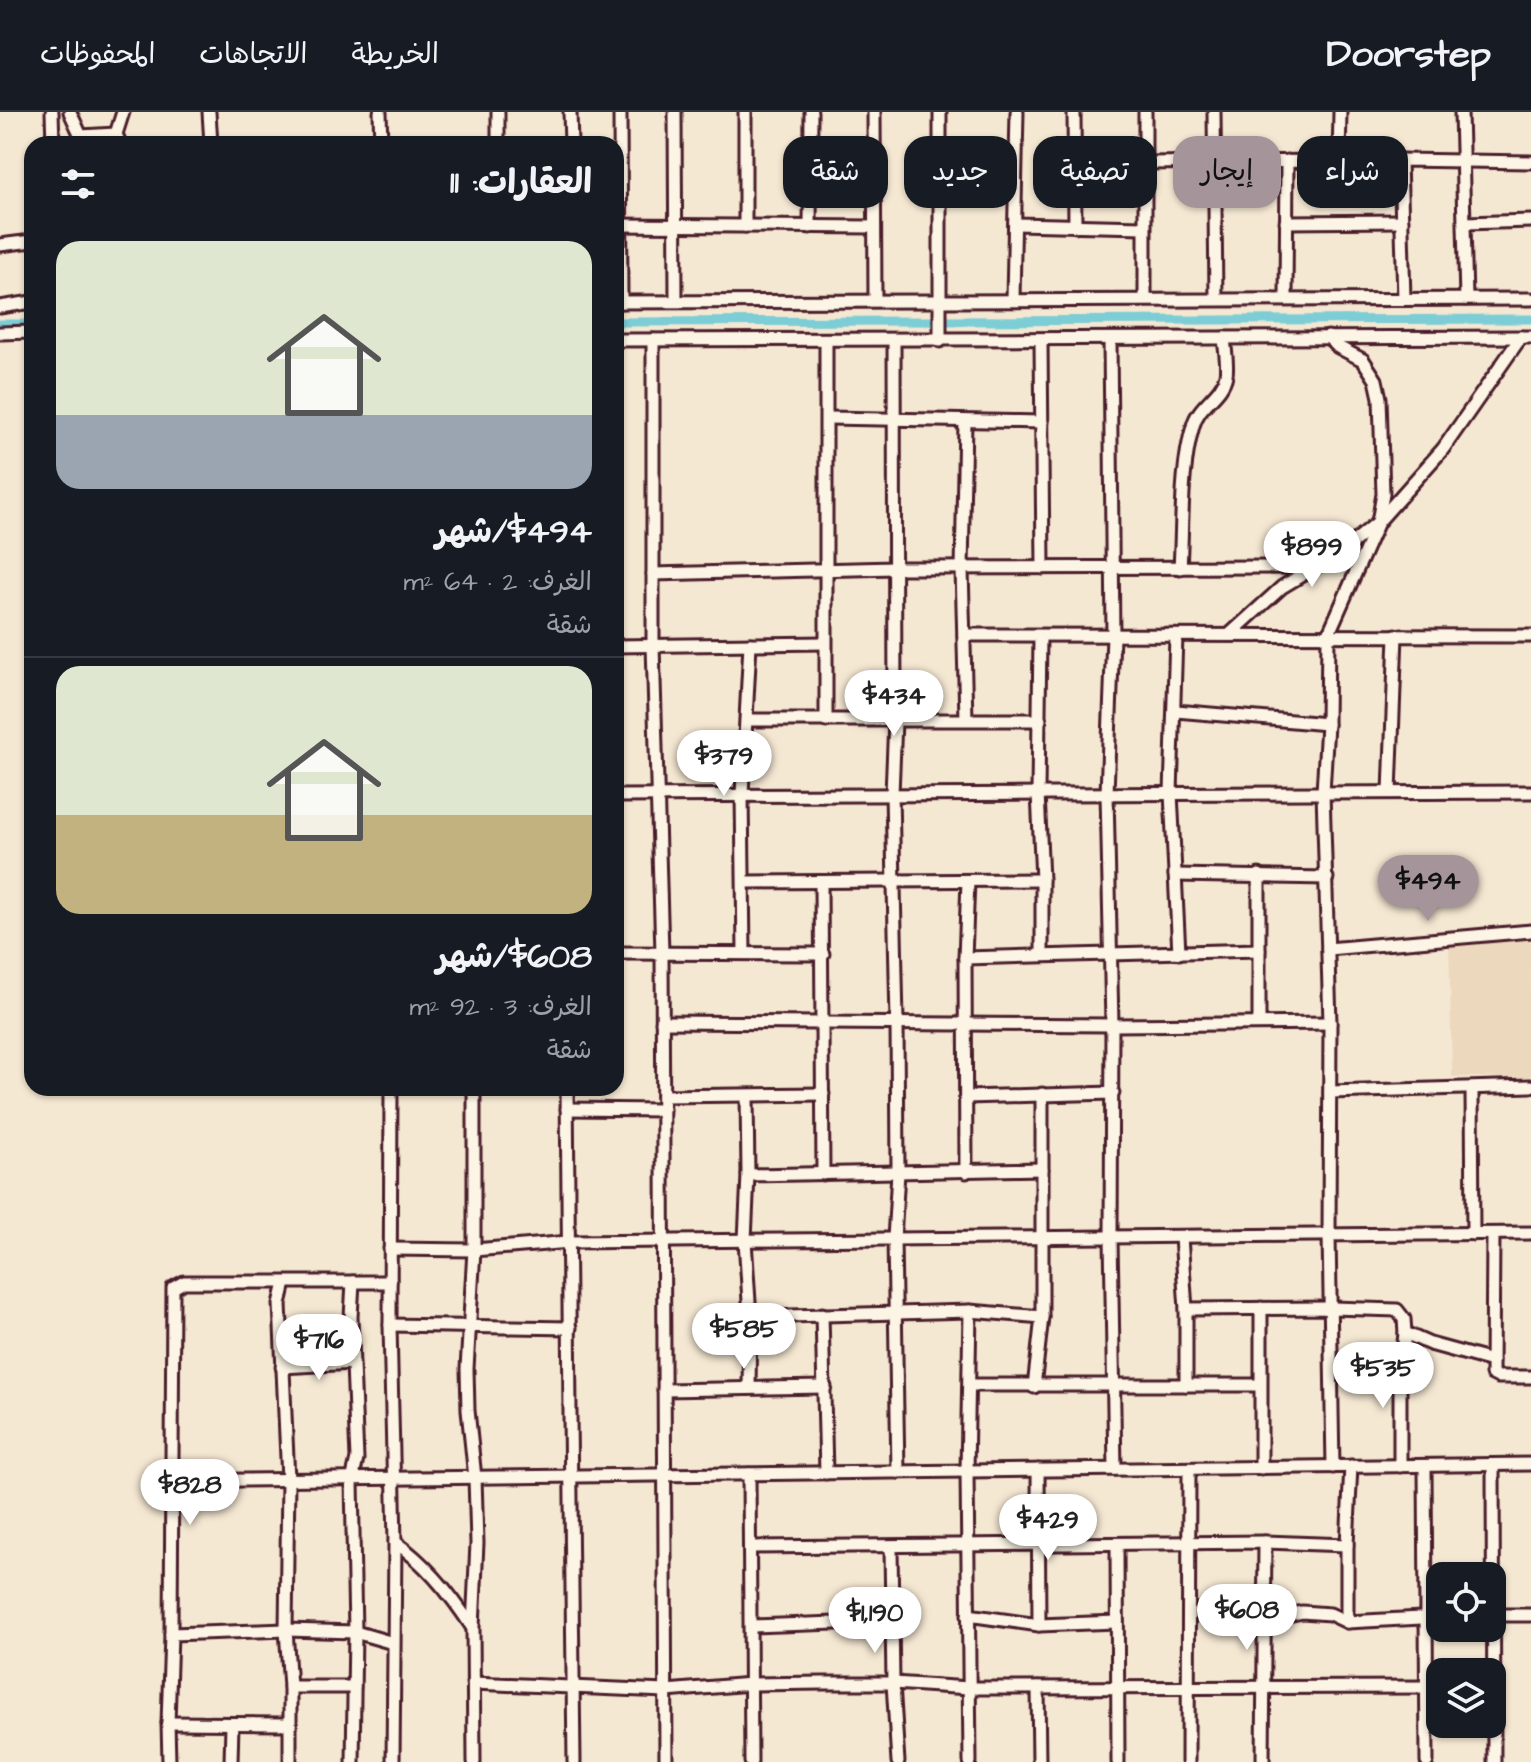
<!DOCTYPE html>
<html lang="ar">
<meta charset="utf-8">
<style>
body{margin:0;font-family:"Architects Daughter","Playpen Sans Arabic",sans-serif;background:#20242c;color:#f1f3f6;direction:rtl;height:100vh;display:flex;flex-direction:column;font-size:30px;white-space:nowrap}
*{box-sizing:border-box;margin:0}
p{font-size:26px;color:#9ea1a6}
.icon{flex:none;width:44px;height:44px;fill:none;stroke:currentColor;stroke-width:2;stroke-linecap:round;stroke-linejoin:round}
.map{position:relative;flex:1;overflow:hidden;direction:ltr}
.drawer{position:absolute;left:24px;top:24px;width:600px;height:960px;display:flex;flex-direction:column;background:#171b24;border-radius:24px;box-shadow:0 2px 6px #0004;direction:rtl}
.drawer>*{flex:none}
.guide{position:absolute;left:648px;top:24px;width:760px;height:72px;direction:rtl;display:flex;gap:16px}
.tools{position:absolute;left:1426px;top:1450px;display:grid;gap:16px}
.tools a{display:grid;place-items:center;width:80px;height:80px;border-radius:16px;background:#171b24;box-shadow:0 2px 6px #0004;font-size:40px}
.price{position:absolute;translate:-50% -68px;padding:0 18px;border-radius:28px;background:#fff;color:#222;font-size:26px;line-height:52px;filter:drop-shadow(0 2px 4px #0008)}
.price::after{content:'';position:absolute;left:50%;top:48px;width:24px;height:18px;margin-left:-12px;background:inherit;clip-path:polygon(0 0,100% 0,50% 100%)}
.price.on{background:#a6949b;color:#111}
ul{padding:0;list-style:none}
li{display:grid;align-content:center;gap:16px;height:424px;padding:0 32px}
li+li{border-top:2px solid #363941}
li span{display:grid;place-items:center;height:248px;border-radius:24px;color:#555}
li>.icon{margin-inline-start:auto}
span .icon{width:144px;height:144px;fill:#fffc;stroke-width:1}
li b{font-size:34px}
h2{display:flex;justify-content:space-between;align-items:center;height:96px;padding:0 32px;font-size:34px}
.tag{padding:0 28px;border-radius:24px;background:#171b24;box-shadow:0 2px 6px #0004;font-size:28px;line-height:72px}
.tag.on{background:#a6949b;color:#111}
header{display:flex;align-items:center;gap:48px;box-sizing:border-box;height:112px;padding:0 40px;background:#171b24;border-bottom:2px solid #363941}
header strong{font-size:38px}
nav{display:flex;gap:44px;margin-inline-start:auto;font-size:28px}
.map>svg:first-child{display:block}
.built{fill:#ecd9bd}
.lines{fill:none;stroke-linecap:round;stroke-linejoin:round}
.canal{stroke:#7ccdd5;stroke-width:9}
.minor-casing{stroke:#4a1f2b;stroke-width:17}
.minor{stroke:#fcf5e5;stroke-width:11}
</style>
<header>
<strong>Doorstep</strong>
<nav><a>الخريطة</a><a>الاتجاهات</a><a>المحفوظات</a></nav>
</header>
<div class="map">
<svg width="1531" height="1650" viewBox="0 0 1531 1650">
<rect width="100%" height="100%" fill="#f5e8d3"/>
<filter id="ink" filterUnits="userSpaceOnUse"><feTurbulence type="fractalNoise" baseFrequency=".0125" numOctaves="2"/><feDisplacementMap in="SourceGraphic" scale="16" xChannelSelector="R" yChannelSelector="G"/><feConvolveMatrix kernelMatrix="1 2 1 2 8 2 1 2 1" color-interpolation-filters="sRGB"/></filter>
<g filter="url(#ink)">
<!-- built -->
<path class="built" d="M1531,826V966L1452,965L1449,830Z"/>
<g class="lines">
<!-- canal -->
<g class="canal">
<path d="M616,210L1531,207"/>
<path d="M0,212H32"/>
</g>
<!-- minor casing -->
<g class="minor-casing">
<g id="minor">
<path d="M52,0L53,32"/>
<path d="M70,0L81,24"/>
<path d="M209,0L211,32"/>
<path d="M380,0L381,32"/>
<path d="M498,0V32"/>
<path d="M570,0L571,32"/>
<path d="M620,0L621,190"/>
<path d="M675,0L676,188"/>
<path d="M745,0V114"/>
<path d="M874,0L875,188"/>
<path d="M1074,0L1075,114"/>
<path d="M1214,0L1216,187"/>
<path d="M1461,0L1466,187"/>
<path d="M74,32L81,24L116,22"/>
<path d="M120,32L116,22L123,0"/>
<path d="M1339,48L1340,0"/>
<path d="M1400,48L1404,187"/>
<path d="M1145,51L1400,48L1531,50"/>
<path d="M1286,110L1402,109"/>
<path d="M1465,111L1531,109"/>
<path d="M1015,112L1144,115"/>
<path d="M616,113L874,115"/>
<path d="M810,115L811,0"/>
<path d="M0,133L32,129"/>
<path d="M1013,187L1017,0"/>
<path d="M1145,187V0"/>
<path d="M1286,187L1287,49"/>
<path d="M616,190L1531,187"/>
<path d="M0,195L32,190"/>
<path d="M0,221L32,220"/>
<path d="M1328,225L1338,235L1363,248L1376,268L1380,286L1383,382L1378,410L1328,523L1327,612L1323,680L1330,911L1329,1123L1333,1355"/>
<path d="M616,228L1531,225"/>
<path d="M653,228V533L662,841L666,1650"/>
<path d="M1041,228L1043,456"/>
<path d="M1110,228L1113,524L1107,681L1112,913L1111,1125L1115,1357"/>
<path d="M894,229L895,608L892,682L897,910L898,1060L894,1127L898,1360"/>
<path d="M940,229V0"/>
<path d="M828,306L1042,310"/>
<path d="M965,310L962,457L966,607"/>
<path d="M1180,456C1183,410 1180,359 1193,314C1198,292 1222,284 1226,263C1228,252 1225,238 1224,226"/>
<path d="M653,462L895,456L1315,455"/>
<path d="M964,523L1531,524"/>
<path d="M1229,523L1282,475L1345,437L1378,410L1443,337L1521,225"/>
<path d="M1040,524L1038,681L1042,768V843"/>
<path d="M1176,524L1171,681L1179,841"/>
<path d="M616,534L825,531"/>
<path d="M1176,599L1327,612"/>
<path d="M748,608H1040"/>
<path d="M826,609V228"/>
<path d="M1390,680L1396,523"/>
<path d="M616,684L1531,680"/>
<path d="M1175,763L1327,766"/>
<path d="M1259,763V911"/>
<path d="M744,770L1042,768"/>
<path d="M821,770L823,1062"/>
<path d="M1328,837L1531,819"/>
<path d="M616,841L823,842"/>
<path d="M744,841L742,682L750,532"/>
<path d="M965,846L1259,838"/>
<path d="M662,910L1112,913L1330,911"/>
<path d="M391,976L390,1213L395,1430L393,1650"/>
<path d="M567,976C569,1201 571,1425 574,1650"/>
<path d="M1472,977L1473,1122"/>
<path d="M1330,980L1531,974"/>
<path d="M663,984L823,982"/>
<path d="M747,984L748,1063L745,1128L750,1205L749,1276"/>
<path d="M966,985L1113,981"/>
<path d="M567,997L663,998"/>
<path d="M966,1060L965,846L968,769"/>
<path d="M748,1063L1042,1057"/>
<path d="M1493,1122L1492,1262L1498,1265H1531"/>
<path d="M1181,1125L1186,1197V1273"/>
<path d="M390,1137L474,1138L570,1130L1531,1121"/>
<path d="M353,1170L351,1205L357,1347L352,1369L355,1520L353,1650"/>
<path d="M285,1171L280,1192L288,1368L286,1518L290,1575V1650"/>
<path d="M1261,1196V1356"/>
<path d="M1186,1197L1332,1196L1397,1198L1404,1207L1405,1221L1400,1268V1354"/>
<path d="M822,1202L826,1361"/>
<path d="M750,1205L970,1199L1042,1205"/>
<path d="M390,1213L570,1216"/>
<path d="M1405,1221L1430,1232L1492,1249"/>
<path d="M282,1255L353,1251"/>
<path d="M971,1273H1259"/>
<path d="M1034,1275L1042,1205V982"/>
<path d="M664,1278L825,1275"/>
<path d="M1493,1353L1494,1650"/>
<path d="M1425,1354L1427,1650"/>
<path d="M1038,1358L1039,1513"/>
<path d="M749,1362L751,1650"/>
<path d="M172,1369L1531,1352"/>
<path d="M395,1430C425,1451 452,1484 472,1515"/>
<path d="M1117,1433L1118,1650"/>
<path d="M750,1435L1265,1430L1347,1433"/>
<path d="M891,1436L893,1571L898,1650"/>
<path d="M968,1503L1039,1513L1117,1510"/>
<path d="M1492,1503H1531"/>
<path d="M1264,1508L1302,1500L1330,1502L1347,1510L1440,1505"/>
<path d="M1347,1510V1433L1351,1354"/>
<path d="M751,1514L891,1509"/>
<path d="M171,1522L286,1518L355,1520L393,1531"/>
<path d="M473,1571L666,1579L751,1572L823,1571H893L969,1576L1440,1575"/>
<path d="M290,1575H354"/>
<path d="M1038,1576L1039,1650"/>
<path d="M168,1611L290,1612"/>
<path d="M169,1650L168,1611L171,1522L173,1176L184,1170H390"/>
<path d="M231,1650L232,1612"/>
<path d="M474,1650L473,1515L477,1431L475,1366L468,1298L467,1257L474,1138V976"/>
<path d="M970,1650L967,1359L970,1199"/>
<path d="M1188,1650L1189,1357"/>
<path d="M1263,1650L1265,1430"/>
</g>
</g>
<!-- minor -->
<use href="#minor" class="minor"/>
</g>
</g>
</svg>
<div class="tools">
<a><svg class="icon" aria-label="locate" viewBox="0 0 24 24"><circle cx="12" cy="12" r="6"/><path d="M12 2v4M12 18v4M2 12h4M18 12h4"/></svg></a>
<a><svg class="icon" aria-label="layers" viewBox="0 0 24 24"><path d="M12 4l9 5-9 5-9-5zM3 14l9 5 9-5"/></svg></a>
</div>
<b class="price" style="left:1312px;top:477px">$899</b>
<b class="price" style="left:894px;top:626px">$434</b>
<b class="price" style="left:724px;top:686px">$379</b>
<b class="price on" style="left:1428px;top:811px">$494</b>
<b class="price" style="left:744px;top:1259px">$585</b>
<b class="price" style="left:319px;top:1270px">$716</b>
<b class="price" style="left:1383px;top:1298px">$535</b>
<b class="price" style="left:190px;top:1415px">$828</b>
<b class="price" style="left:1048px;top:1450px">$429</b>
<b class="price" style="left:1247px;top:1540px">$608</b>
<b class="price" style="left:875px;top:1543px">$1,190</b>
<div class="guide">
<a class="tag">شراء</a>
<a class="tag on">إيجار</a>
<a class="tag">تصفية</a>
<a class="tag">جديد</a>
<a class="tag">شقة</a>
</div>
<section class="drawer">
<h2>العقارات: 11<svg class="icon" aria-label="filters" viewBox="0 0 24 24"><path d="M4 7h16M4 17h16"/><circle cx="9" cy="7" r="2"/><circle cx="15" cy="17" r="2"/></svg></h2>
<ul>
<li><span style="background:linear-gradient(#dfe7d0 70%,#9aa5b1 0)"><svg class="icon" aria-label="home" viewBox="0 0 24 24"><path d="M3 11l9-7 9 7M6 9v11h12V9"/></svg></span><div><b>$494/شهر</b><p>الغرف: 2 · 64 m²</p><p>شقة</p></div></li>
<li><span style="background:linear-gradient(#dfe7d0 60%,#c2b280 0)"><svg class="icon" aria-label="home" viewBox="0 0 24 24"><path d="M3 11l9-7 9 7M6 9v11h12V9"/></svg></span><div><b>$608/شهر</b><p>الغرف: 3 · 92 m²</p><p>شقة</p></div></li>
</ul>
</section>
</div>
